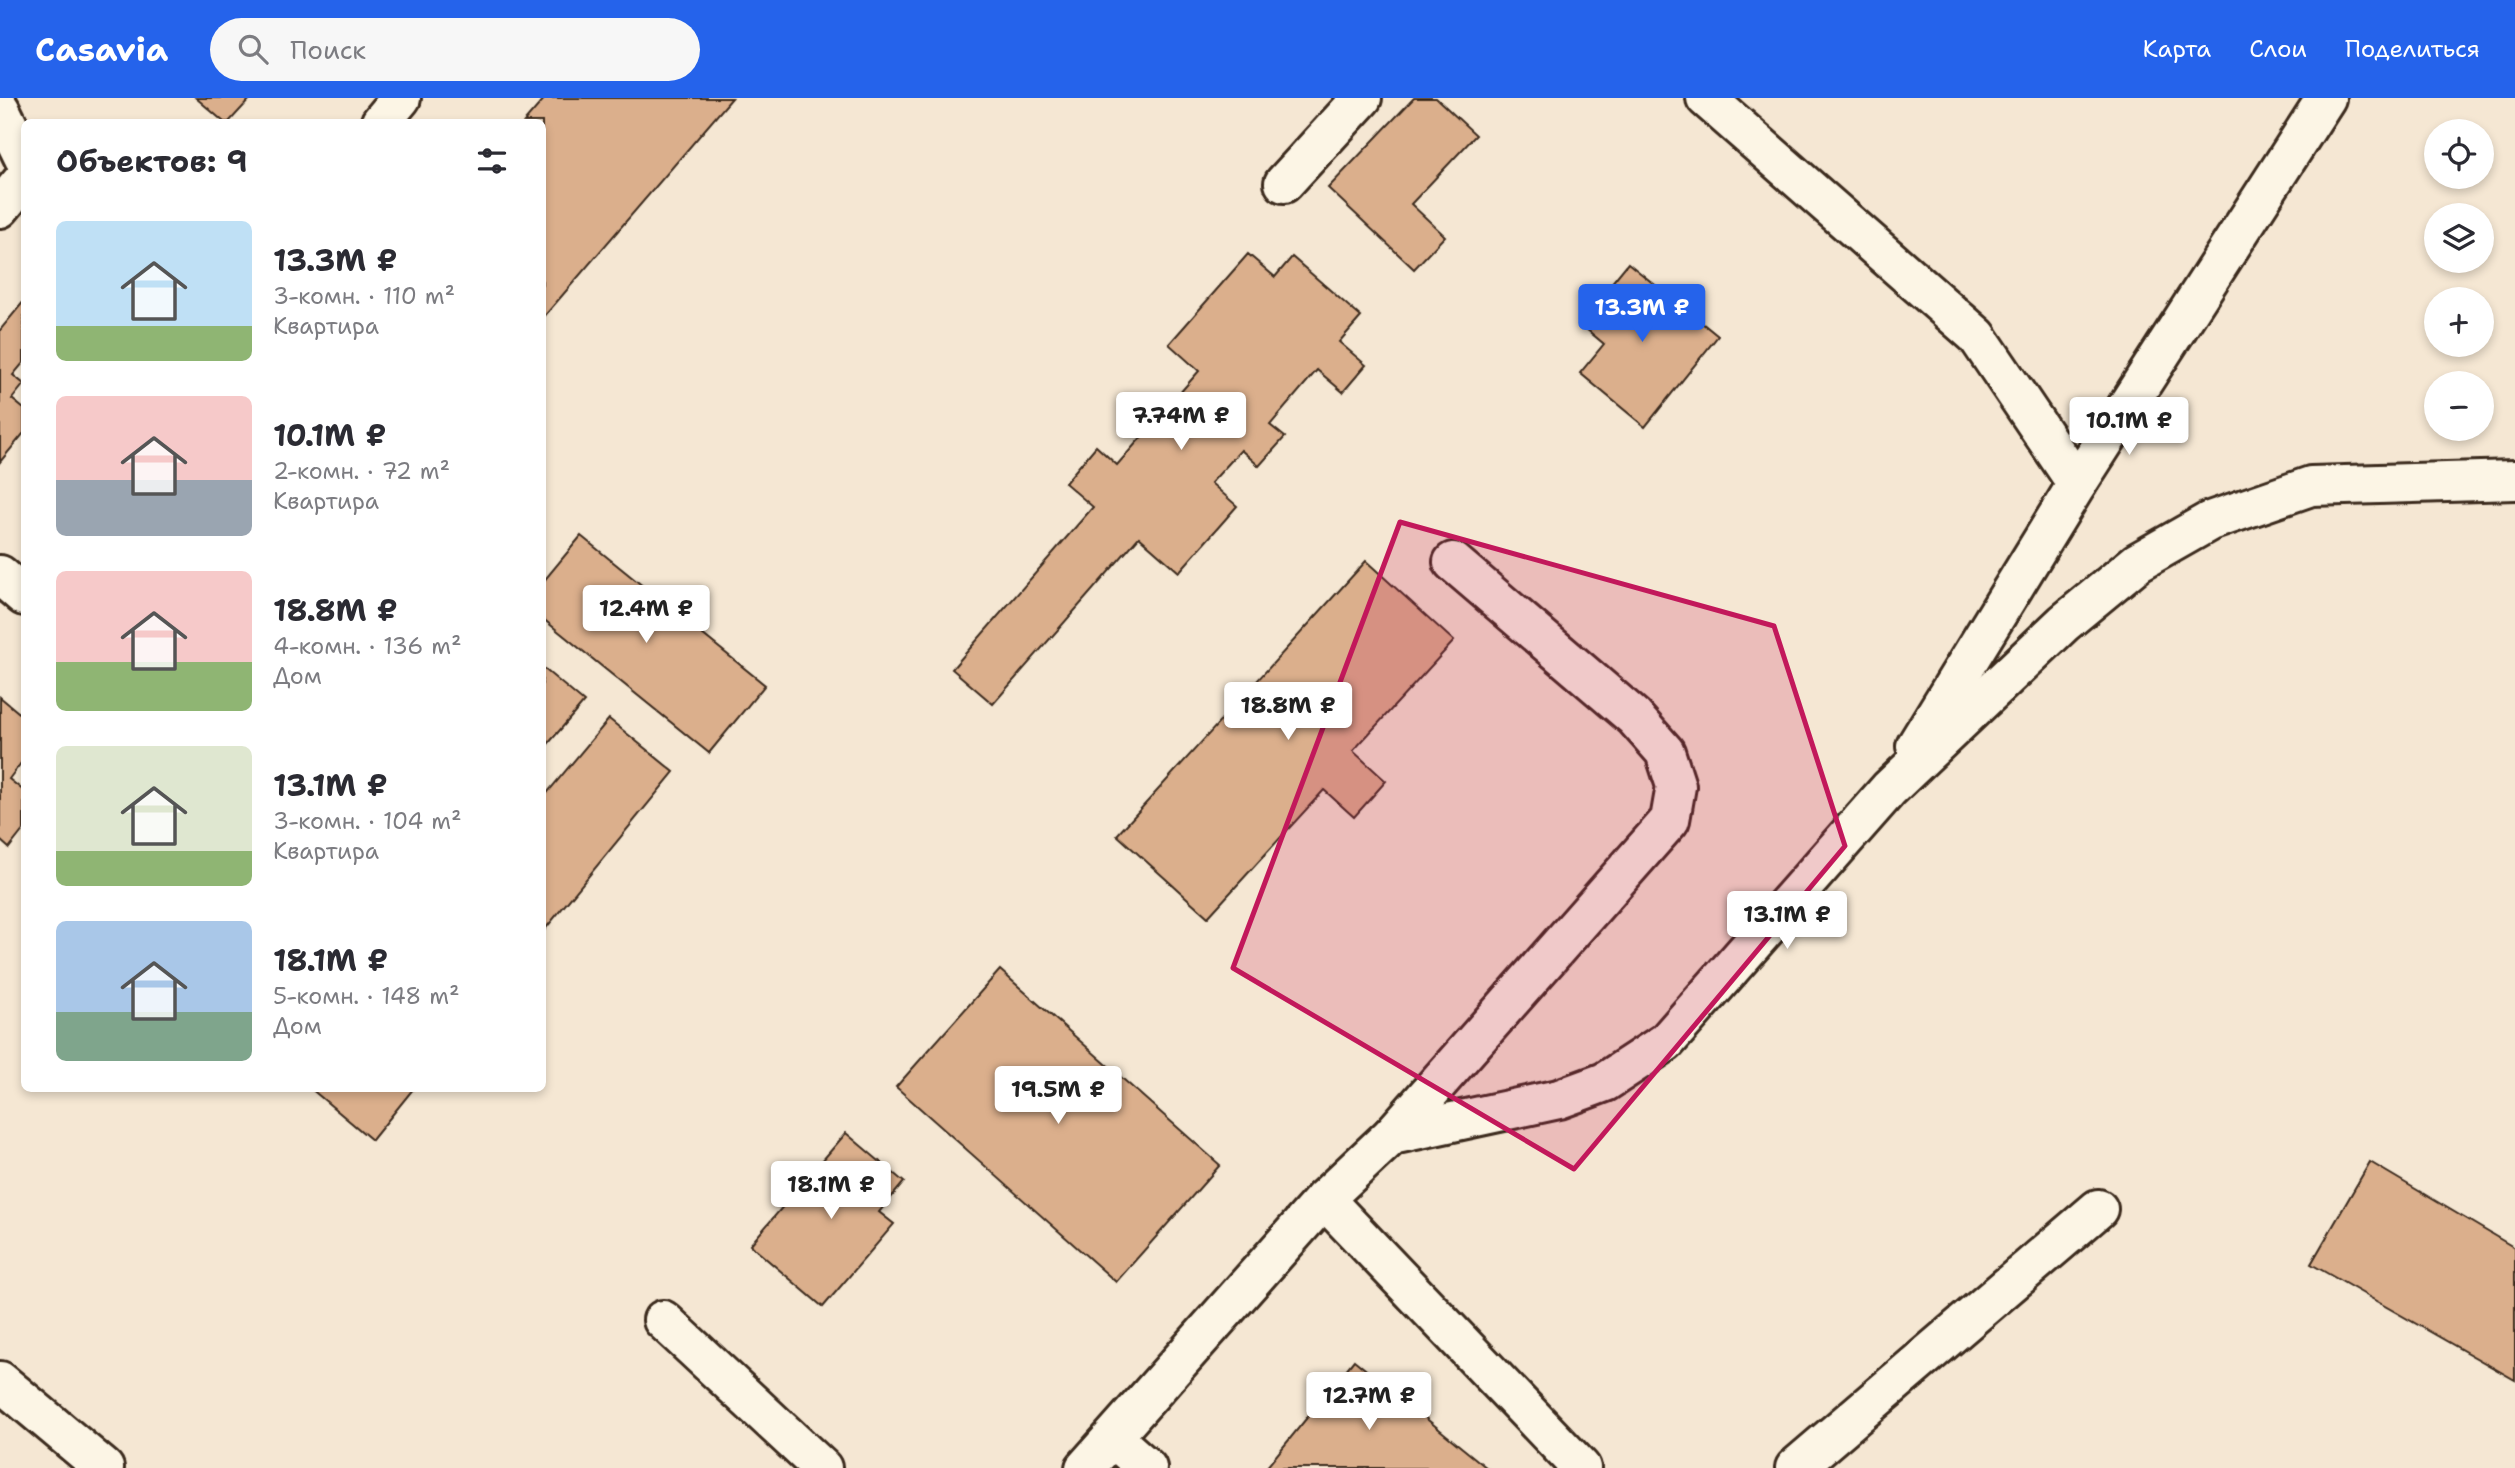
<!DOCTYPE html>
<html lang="ru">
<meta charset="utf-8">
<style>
body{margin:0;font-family:"Shantell Sans",sans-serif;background:#f7f7f7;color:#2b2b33;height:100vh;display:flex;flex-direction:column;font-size:26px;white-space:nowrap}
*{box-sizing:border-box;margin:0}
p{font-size:23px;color:#7c7c81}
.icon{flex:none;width:38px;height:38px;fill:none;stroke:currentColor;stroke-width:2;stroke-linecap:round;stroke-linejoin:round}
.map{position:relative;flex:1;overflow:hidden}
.sheet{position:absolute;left:21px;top:21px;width:525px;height:973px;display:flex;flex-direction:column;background:#fff;border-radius:10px;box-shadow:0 4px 10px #0003}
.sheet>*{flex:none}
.buttons{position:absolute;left:2424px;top:21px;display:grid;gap:14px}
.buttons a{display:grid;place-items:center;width:70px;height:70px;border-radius:50%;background:#fff;box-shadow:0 4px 10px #0003;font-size:35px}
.price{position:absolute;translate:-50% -60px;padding:0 16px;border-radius:7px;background:#fff;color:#222;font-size:23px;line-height:46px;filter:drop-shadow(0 2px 4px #0008)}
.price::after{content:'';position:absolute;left:50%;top:42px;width:21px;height:16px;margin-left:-10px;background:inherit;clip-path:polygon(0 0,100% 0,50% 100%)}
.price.on{background:#2563eb;color:#fff}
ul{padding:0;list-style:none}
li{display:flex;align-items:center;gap:21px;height:175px;padding:0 35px}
li span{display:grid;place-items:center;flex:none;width:196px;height:140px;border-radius:10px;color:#555}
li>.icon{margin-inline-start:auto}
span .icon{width:84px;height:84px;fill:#fffc;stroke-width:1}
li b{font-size:30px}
h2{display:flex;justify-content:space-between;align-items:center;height:84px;padding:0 35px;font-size:30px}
header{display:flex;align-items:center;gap:42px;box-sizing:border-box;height:98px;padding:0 35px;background:#2563eb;color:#fff}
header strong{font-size:33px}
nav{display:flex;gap:38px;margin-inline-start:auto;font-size:24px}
.search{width:490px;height:63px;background:#f7f7f7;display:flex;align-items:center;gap:18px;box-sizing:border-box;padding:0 24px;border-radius:38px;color:#7c7c81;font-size:26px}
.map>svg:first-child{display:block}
.building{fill:#dbaf8c;stroke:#3b2a1e;stroke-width:2}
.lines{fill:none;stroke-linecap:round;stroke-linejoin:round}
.minor-casing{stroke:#3b2a1e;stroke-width:44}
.major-casing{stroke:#3b2a1e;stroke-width:44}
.minor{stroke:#fcf5e5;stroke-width:38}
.major{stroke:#fcf5e5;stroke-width:38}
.marked{fill:#c2185b;fill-opacity:0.2;stroke:#c2185b;stroke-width:5;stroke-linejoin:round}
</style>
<header>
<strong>Casavia</strong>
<div class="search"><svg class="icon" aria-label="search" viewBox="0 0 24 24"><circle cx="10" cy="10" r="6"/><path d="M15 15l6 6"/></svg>Поиск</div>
<nav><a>Карта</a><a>Слои</a><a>Поделиться</a></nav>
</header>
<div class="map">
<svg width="2515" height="1370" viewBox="0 0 2515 1370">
<rect width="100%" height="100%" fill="#f5e7d3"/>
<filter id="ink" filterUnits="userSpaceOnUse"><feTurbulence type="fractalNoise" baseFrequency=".0143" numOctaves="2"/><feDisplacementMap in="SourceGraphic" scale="14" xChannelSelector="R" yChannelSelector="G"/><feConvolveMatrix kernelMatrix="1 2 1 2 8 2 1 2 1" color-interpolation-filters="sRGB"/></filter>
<g filter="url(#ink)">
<!-- building -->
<g class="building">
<path d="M196,0H251L229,24H224Z"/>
<path d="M545,0H732L542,221V24H524Z"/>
<path d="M1414,0H1436L1476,37L1411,106L1445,138L1414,171L1328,90Z"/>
<path d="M1248,156L1275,179L1292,159L1361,219L1339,244L1366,267L1343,294L1317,272L1270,327L1285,339L1259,368L1241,352L1211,385L1237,408L1179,474L1139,439L993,606L952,571L1093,409L1065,385L1096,348L1117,367L1199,273L1169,246Z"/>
<path d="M1628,165L1718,238L1645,329L1580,275L1604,246L1579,225Z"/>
<path d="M24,203V264L13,277L24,286L12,301L24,311V335L0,364V232Z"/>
<path d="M581,438L765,587L709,655L542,520V485Z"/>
<path d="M1366,463L1454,543L1353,653L1386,683L1354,719L1324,692L1208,819L1117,737Z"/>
<path d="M542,569L584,604L542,653Z"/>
<path d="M0,599L24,619V661L9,681L24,693V731L9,750L0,742Z"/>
<path d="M609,621L674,674L542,835V701Z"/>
<path d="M1000,872L1220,1067L1116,1184L896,989Z"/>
<path d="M310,990H414L372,1042Z"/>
<path d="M846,1035L904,1084L879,1114L894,1126L823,1209L750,1147Z"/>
<path d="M2370,1064L2515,1150V1282L2311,1166Z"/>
<path d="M1354,1262L1487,1370H1266Z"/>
</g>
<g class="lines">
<!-- minor casing -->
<g class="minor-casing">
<g id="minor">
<path d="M1706,0L1977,238L2077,386"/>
<path d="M0,11L24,60"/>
<path d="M381,24L401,0"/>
<path d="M1284,85L1362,0"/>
<path d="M0,110L24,81"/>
<path d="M0,477L24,498"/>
<path d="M1916,648L2077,386L2326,0"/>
<path d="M1392,1037L1670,722L1676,688L1665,654L1634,619L1453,464"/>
<path d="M1324,1101L1581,1370"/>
<path d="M663,1222L822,1370"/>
<path d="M1113,1340L1147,1370"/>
<path d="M1085,1370L1324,1101L1392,1037L1559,1001L1605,984L1666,944L1889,691L2064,525L2138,464L2210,423L2311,388L2515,382"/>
<path d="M1795,1370L2098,1111"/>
</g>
</g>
<!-- major casing -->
<g class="major-casing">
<path id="major" d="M0,1283L104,1370"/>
</g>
<!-- minor -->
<use href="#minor" class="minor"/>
<!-- major -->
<use href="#major" class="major"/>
</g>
</g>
<!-- marked area -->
<path class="marked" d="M1400,424L1774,528L1845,748L1574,1071L1233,870Z"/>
</svg>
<div class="buttons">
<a><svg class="icon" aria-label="locate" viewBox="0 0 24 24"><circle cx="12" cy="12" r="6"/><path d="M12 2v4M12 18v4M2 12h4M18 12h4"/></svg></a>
<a><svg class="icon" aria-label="layers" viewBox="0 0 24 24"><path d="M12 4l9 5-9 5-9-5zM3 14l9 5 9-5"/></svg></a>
<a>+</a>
<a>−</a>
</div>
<b class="price on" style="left:1642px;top:246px">13.3M ₽</b>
<b class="price" style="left:1181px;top:354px">7.74M ₽</b>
<b class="price" style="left:2129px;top:359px">10.1M ₽</b>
<b class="price" style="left:646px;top:547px">12.4M ₽</b>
<b class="price" style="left:1288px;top:644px">18.8M ₽</b>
<b class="price" style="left:1787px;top:853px">13.1M ₽</b>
<b class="price" style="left:1058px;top:1028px">19.5M ₽</b>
<b class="price" style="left:831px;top:1123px">18.1M ₽</b>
<b class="price" style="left:1369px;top:1334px">12.7M ₽</b>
<section class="sheet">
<h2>Объектов: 9<svg class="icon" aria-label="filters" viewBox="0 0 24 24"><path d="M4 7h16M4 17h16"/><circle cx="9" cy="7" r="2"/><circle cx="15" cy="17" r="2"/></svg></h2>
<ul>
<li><span style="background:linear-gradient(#bfe0f5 75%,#8fb573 0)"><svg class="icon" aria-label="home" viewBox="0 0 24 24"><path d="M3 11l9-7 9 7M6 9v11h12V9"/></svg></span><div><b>13.3M ₽</b><p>3-комн. · 110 m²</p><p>Квартира</p></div></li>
<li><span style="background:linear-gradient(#f6c9c9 60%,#9aa5b1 0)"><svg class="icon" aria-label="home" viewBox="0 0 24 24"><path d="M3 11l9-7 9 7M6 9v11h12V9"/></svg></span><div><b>10.1M ₽</b><p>2-комн. · 72 m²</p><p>Квартира</p></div></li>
<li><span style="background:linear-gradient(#f6c9c9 65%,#8fb573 0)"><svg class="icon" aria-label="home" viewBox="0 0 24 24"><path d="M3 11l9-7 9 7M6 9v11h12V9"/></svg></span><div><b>18.8M ₽</b><p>4-комн. · 136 m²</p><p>Дом</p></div></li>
<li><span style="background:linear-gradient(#dfe7d0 75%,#8fb573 0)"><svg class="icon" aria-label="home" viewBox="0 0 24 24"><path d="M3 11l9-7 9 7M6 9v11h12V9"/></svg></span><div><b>13.1M ₽</b><p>3-комн. · 104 m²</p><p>Квартира</p></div></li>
<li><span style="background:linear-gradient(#a9c7e8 65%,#7fa58c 0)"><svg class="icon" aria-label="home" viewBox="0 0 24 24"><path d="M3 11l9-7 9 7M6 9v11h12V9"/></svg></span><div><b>18.1M ₽</b><p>5-комн. · 148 m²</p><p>Дом</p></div></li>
</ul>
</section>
</div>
